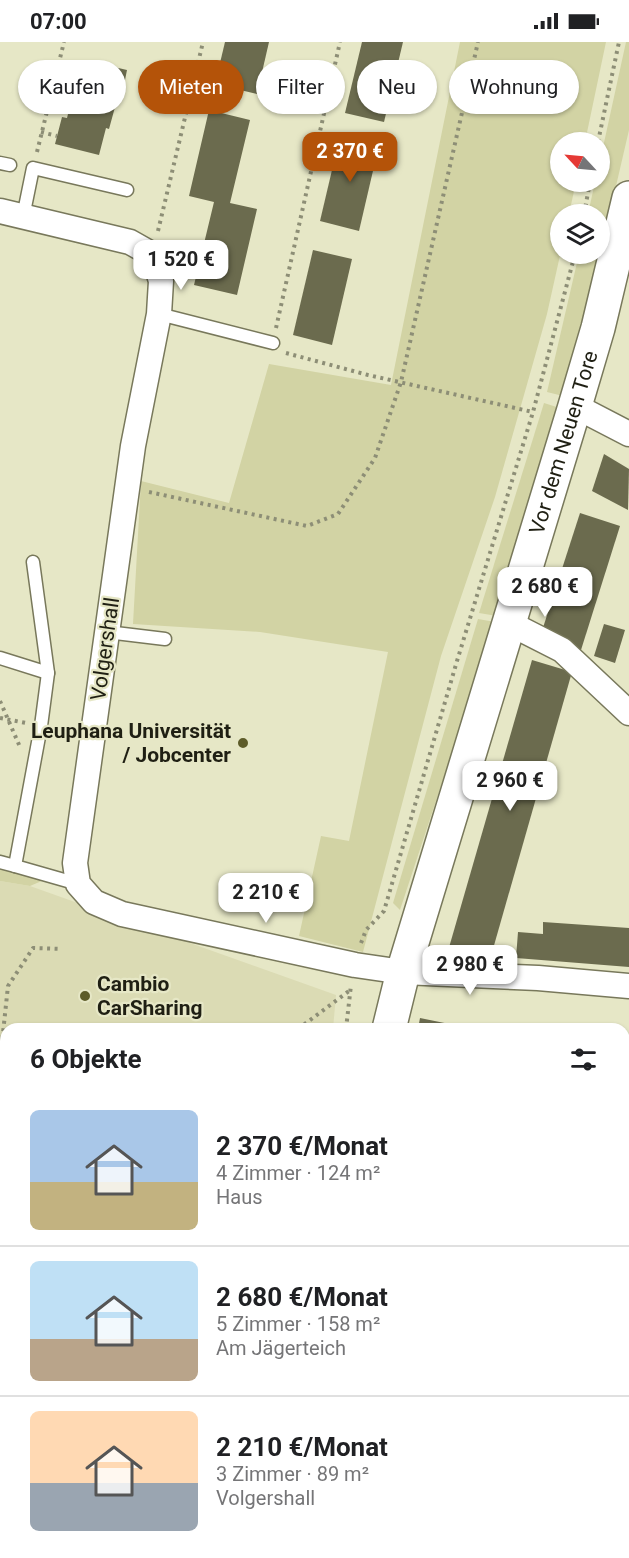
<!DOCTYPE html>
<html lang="de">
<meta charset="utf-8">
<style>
body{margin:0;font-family:Roboto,sans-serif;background:#f6f6f6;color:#202124;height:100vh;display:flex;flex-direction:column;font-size:22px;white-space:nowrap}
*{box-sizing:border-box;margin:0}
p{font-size:20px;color:#757577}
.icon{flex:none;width:33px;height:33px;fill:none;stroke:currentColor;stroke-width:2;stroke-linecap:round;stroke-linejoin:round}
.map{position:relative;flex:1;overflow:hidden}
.side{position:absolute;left:0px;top:981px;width:630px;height:536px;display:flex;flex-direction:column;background:#fff;border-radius:18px 18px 0 0;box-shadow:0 2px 4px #0004}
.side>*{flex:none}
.banner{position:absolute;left:18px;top:18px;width:594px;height:54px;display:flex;gap:12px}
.needle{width:39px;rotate:296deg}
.tools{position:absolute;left:550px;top:90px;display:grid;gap:12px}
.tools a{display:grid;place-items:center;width:60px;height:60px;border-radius:50%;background:#fff;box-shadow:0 2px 4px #0004;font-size:30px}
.price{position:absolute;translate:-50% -51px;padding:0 14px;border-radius:12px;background:#fff;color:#222;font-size:20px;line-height:39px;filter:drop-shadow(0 2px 3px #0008)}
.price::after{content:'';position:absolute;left:50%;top:36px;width:18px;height:14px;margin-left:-9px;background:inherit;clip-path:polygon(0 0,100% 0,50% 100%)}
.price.on{background:#b45309;color:#fff}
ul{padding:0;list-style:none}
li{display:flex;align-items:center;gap:18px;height:150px;padding:0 30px}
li+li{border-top:2px solid #e0e0e0}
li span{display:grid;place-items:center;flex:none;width:168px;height:120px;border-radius:9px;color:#555}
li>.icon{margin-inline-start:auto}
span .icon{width:72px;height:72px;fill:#fffc;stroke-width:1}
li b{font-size:26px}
h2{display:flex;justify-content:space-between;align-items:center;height:72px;padding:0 30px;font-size:26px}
.chip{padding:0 21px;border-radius:27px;background:#fff;box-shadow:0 2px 4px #0004;font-size:21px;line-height:54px}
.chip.on{background:#b45309;color:#fff}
.status{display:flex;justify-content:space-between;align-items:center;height:42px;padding:0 30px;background:#fff;direction:ltr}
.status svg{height:16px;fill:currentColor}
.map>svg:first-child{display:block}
.built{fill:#dbdbb4}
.green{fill:#d2d3a4}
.building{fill:#6b6b4e}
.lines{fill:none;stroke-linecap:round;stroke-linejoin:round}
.service-casing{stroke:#78785b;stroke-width:15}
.minor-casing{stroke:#78785b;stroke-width:27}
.secondary-casing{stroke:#78785b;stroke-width:36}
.path{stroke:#8d8e76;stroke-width:4;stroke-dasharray:3 4.5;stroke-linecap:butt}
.service{stroke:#fff;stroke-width:12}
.minor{stroke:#fff;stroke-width:24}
.secondary{stroke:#fff;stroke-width:33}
.poi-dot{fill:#5d5c29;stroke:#e6e7c6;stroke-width:2}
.labels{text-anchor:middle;stroke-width:4.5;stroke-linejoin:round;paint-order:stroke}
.street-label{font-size:21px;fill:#1f1f13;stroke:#e6e7c6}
.poi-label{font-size:21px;font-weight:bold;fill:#1f1f13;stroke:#e6e7c6;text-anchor:end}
</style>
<div class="status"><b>07:00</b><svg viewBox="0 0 49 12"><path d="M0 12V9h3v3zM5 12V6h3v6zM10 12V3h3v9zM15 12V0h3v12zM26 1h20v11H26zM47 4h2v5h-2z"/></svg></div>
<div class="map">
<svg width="629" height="1516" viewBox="0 0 629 1516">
<rect width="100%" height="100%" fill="#e6e7c6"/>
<!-- built -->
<path class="built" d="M0,839L30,844L336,953L333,987H6V1510L286,1511L285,1516H0Z"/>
<!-- green -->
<g class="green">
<path d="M460,0H606L585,100H561V140H576L569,172H561V209L547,272L495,455L441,614L363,910L299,894L321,794L349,799L388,610L260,590L133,582L141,439L229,461L269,322L391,343Z"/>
<path d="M626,0H629V88L567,355L547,350L579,212H600V172H588L595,140H600V119Z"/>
<path d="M544,361L563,367L497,574L479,571Z"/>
<path d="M478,577L495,580L400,868L393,861Z"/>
<path d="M0,812L58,832L30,844L0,839Z"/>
</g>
<!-- building -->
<g class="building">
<path d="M225,0H269L257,52L215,42Z"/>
<path d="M362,0H403L384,80L345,71Z"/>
<path d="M88,19L127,28L123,48L120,47L109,87L106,86L99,113L55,102L62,75L67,76L72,56L76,57L80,38L84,39Z"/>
<path d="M209,68L250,78L230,161L257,167L237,253L194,243L214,160L189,154Z"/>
<path d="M340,94L379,103L359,189L320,179Z"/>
<path d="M313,208L352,217L332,303L293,293Z"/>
<path d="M604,412L629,427L628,468L592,449Z"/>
<path d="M580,471L620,484L581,608L540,595Z"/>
<path d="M604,582L625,588L615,621L594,614Z"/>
<path d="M532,618L572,630L489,921L448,909Z"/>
<path d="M543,880L629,886V925L516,916L518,890L543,892Z"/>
<path d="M420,976L469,986V987H418Z"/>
<path d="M4,1400H6V1510H102L101,1516H0V1442Z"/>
<rect x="493" y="1510" width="31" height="6"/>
</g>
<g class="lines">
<!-- service casing -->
<g class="service-casing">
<g id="service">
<path d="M0,121L10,123"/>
<path d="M23,175L33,126L127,148"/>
<path d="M159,272L273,301"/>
<path d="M33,520L48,631L41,684L15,824L78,842"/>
<path d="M107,590L165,597"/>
<path d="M0,616L48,631"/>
<path d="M0,820L15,824"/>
<path d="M624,1345H629"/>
<path d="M128,1516L129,1510"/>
</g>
</g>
<!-- minor casing -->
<g class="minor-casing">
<g id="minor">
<path d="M0,169L130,200L153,213L161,239L159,272L133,404L75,821L78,842L94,860L122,872L355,923L403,930L538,936L629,944"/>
<path d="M575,364L629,392"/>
<path d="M509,581L562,608L629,671"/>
</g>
</g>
<!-- secondary casing -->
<g class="secondary-casing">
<g id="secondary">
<path id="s1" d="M389,987L403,930L575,364L598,286L629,156"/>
<path d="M323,1516V1510"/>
</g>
</g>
<!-- path -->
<g class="path">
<path d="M59,21L86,28"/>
<path d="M53,44L78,50"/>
<path d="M48,63L69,68"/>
<path d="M41,90L57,94"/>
<path d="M598,100L619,0"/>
<path d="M37,110L64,0"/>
<path d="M584,172L590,140"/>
<path d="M158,189L203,0"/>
<path d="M276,286L340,0"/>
<path d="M286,311L368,333L533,370"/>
<path d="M149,450L307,484L338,472L375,416L401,340L478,0"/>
<path d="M0,659L20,705"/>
<path d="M0,676L26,681"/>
<path d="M361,901L366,888L384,869L457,619L533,370L575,212"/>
<path d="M298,987L349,949"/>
<path d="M346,987L351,943"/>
<path d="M0,1019L8,944L33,906L62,907"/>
</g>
<!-- service -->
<use href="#service" class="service"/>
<!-- minor -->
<use href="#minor" class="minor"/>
<!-- secondary -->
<use href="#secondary" class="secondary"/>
</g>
<!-- markers -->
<g class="poi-dot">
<circle cx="243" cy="701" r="6"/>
<circle cx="85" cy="954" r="6"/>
</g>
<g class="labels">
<!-- street labels -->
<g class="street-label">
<text dy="7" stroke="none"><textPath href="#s1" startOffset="612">Vor dem Neuen Tore</textPath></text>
<text transform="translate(105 607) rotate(-82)" y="7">Volgershall</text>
</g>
<!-- poi labels -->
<g class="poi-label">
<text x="231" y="696">Leuphana Universität<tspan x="231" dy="24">/ Jobcenter</tspan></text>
<text x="97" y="949" text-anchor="start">Cambio<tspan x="97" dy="24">CarSharing</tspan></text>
</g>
</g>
</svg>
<div class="tools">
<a><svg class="needle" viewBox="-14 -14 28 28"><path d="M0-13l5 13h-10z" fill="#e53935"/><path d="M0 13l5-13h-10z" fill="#757577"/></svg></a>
<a><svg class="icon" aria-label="layers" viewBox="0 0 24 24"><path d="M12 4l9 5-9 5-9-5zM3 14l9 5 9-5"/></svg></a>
</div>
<b class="price on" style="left:350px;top:141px">2 370 €</b>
<b class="price" style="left:181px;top:249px">1 520 €</b>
<b class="price" style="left:545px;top:576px">2 680 €</b>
<b class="price" style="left:510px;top:770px">2 960 €</b>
<b class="price" style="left:266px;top:882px">2 210 €</b>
<b class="price" style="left:470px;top:954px">2 980 €</b>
<div class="banner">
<a class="chip">Kaufen</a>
<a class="chip on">Mieten</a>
<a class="chip">Filter</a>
<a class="chip">Neu</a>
<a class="chip">Wohnung</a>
</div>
<section class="side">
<h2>6 Objekte<svg class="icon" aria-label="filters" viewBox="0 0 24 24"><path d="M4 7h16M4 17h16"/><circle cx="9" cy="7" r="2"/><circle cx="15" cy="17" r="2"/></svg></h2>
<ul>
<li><span style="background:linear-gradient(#a9c7e8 60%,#c2b280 0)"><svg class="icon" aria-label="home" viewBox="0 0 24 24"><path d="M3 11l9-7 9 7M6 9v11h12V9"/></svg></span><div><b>2 370 €/Monat</b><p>4 Zimmer · 124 m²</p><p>Haus</p></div></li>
<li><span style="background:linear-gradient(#bfe0f5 65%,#b9a48a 0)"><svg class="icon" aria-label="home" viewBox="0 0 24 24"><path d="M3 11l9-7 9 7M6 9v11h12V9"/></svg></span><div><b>2 680 €/Monat</b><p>5 Zimmer · 158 m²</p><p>Am Jägerteich</p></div></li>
<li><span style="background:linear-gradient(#ffd9b3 60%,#9aa5b1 0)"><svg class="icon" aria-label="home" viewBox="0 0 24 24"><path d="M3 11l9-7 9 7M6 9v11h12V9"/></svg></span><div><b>2 210 €/Monat</b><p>3 Zimmer · 89 m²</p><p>Volgershall</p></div></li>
</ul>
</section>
</div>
